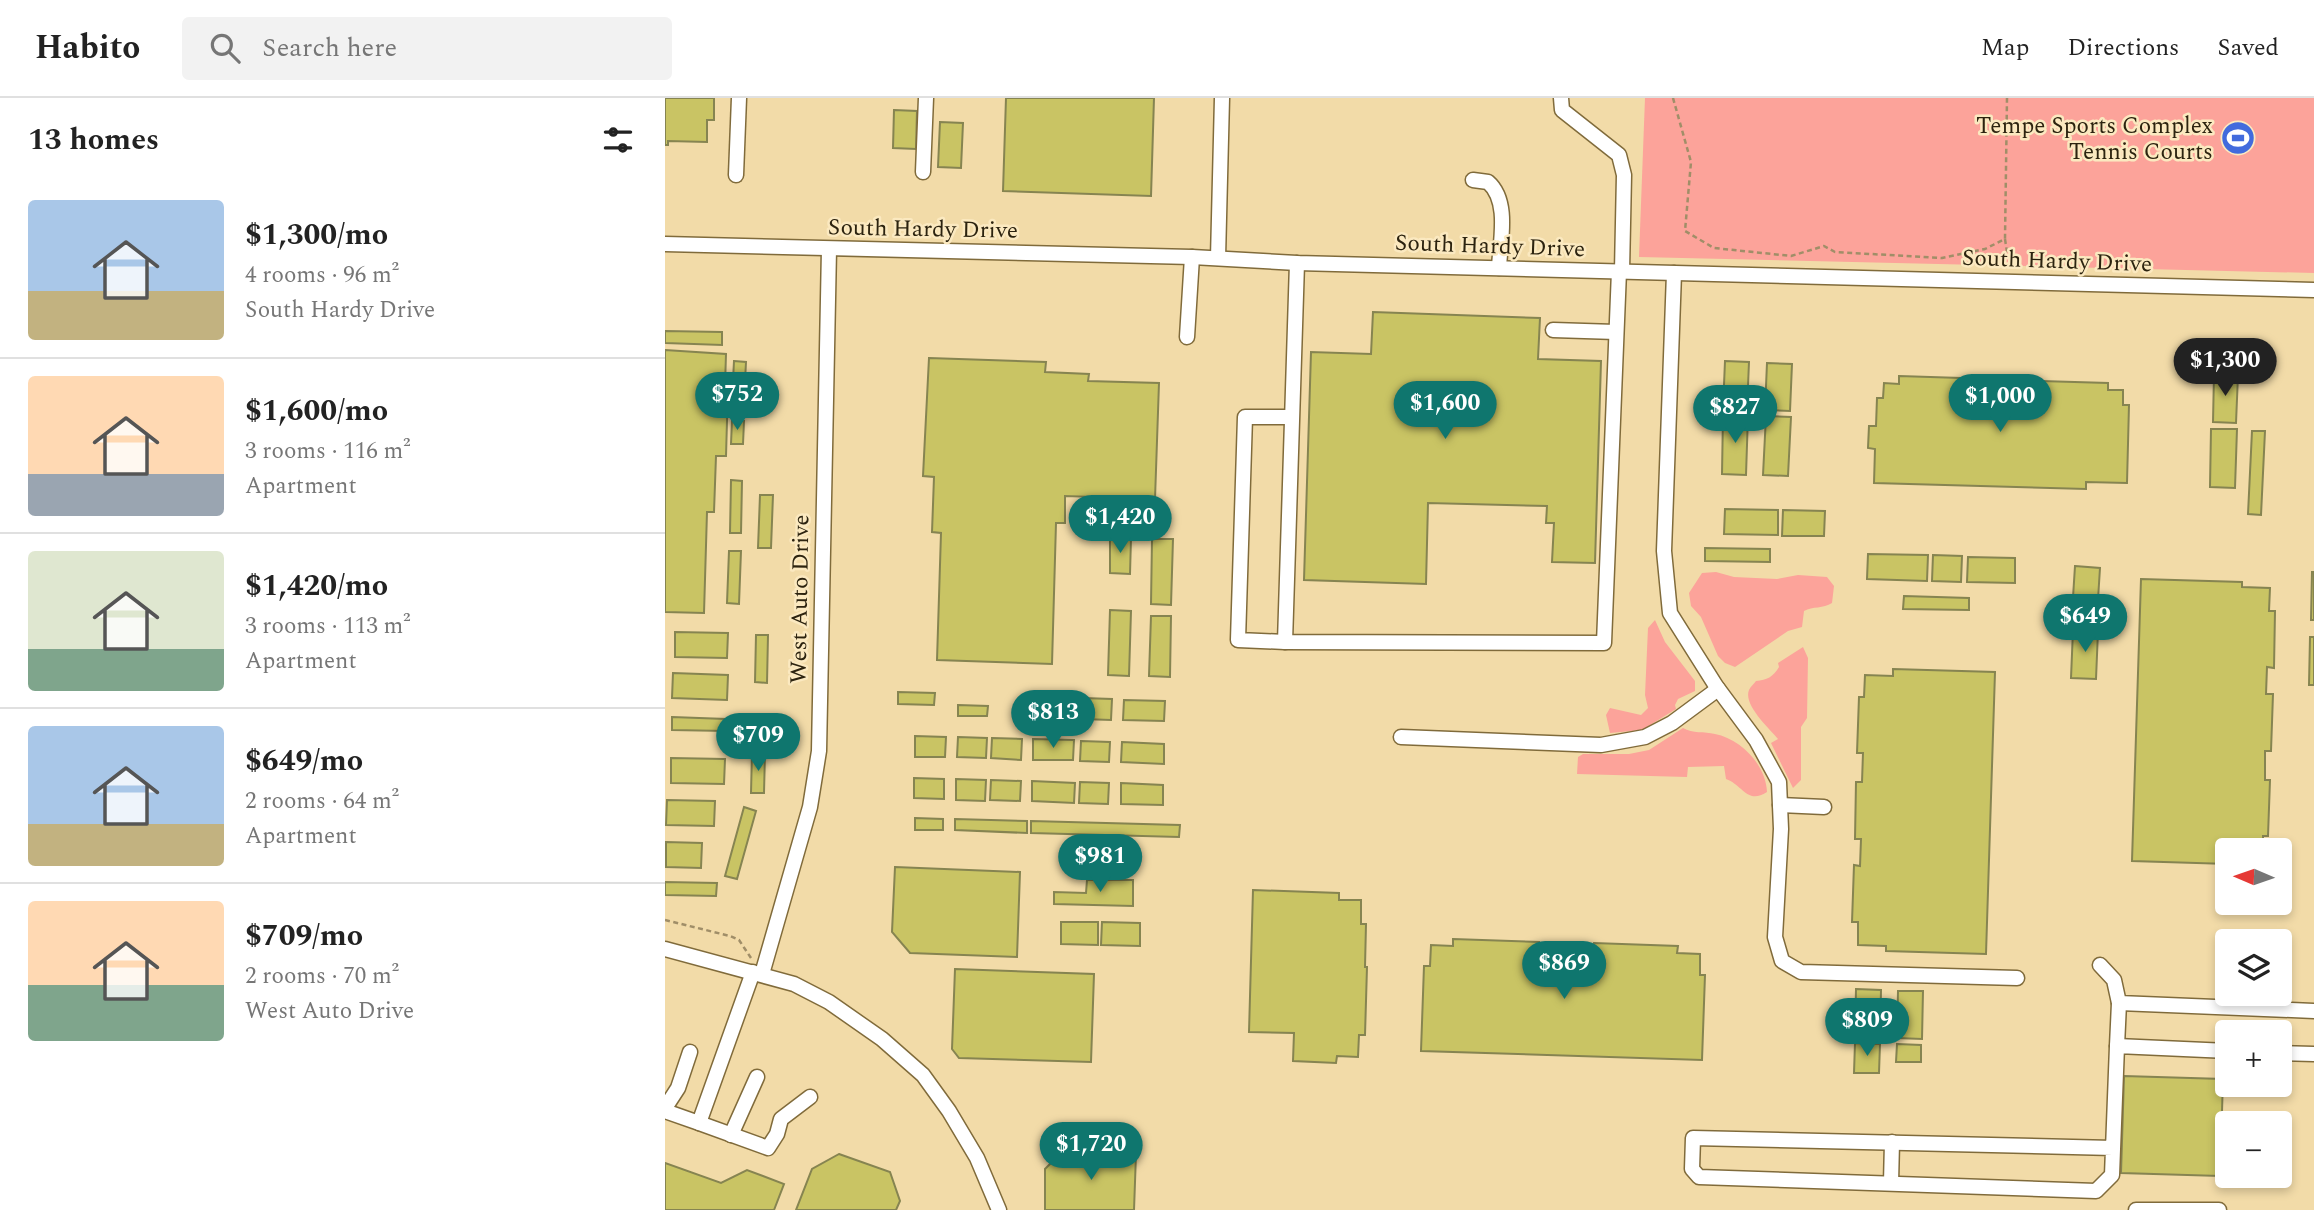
<!DOCTYPE html>
<meta charset="utf-8">
<style>
body{margin:0;font-family:Spectral,serif;background:#f2f2f2;color:#222;height:100vh;display:flex;flex-direction:column;font-size:26px;white-space:nowrap}
*{box-sizing:border-box;margin:0}
p{font-size:23px;color:#767676}
.icon{flex:none;width:38px;height:38px;fill:none;stroke:currentColor;stroke-width:2;stroke-linecap:round;stroke-linejoin:round}
.map{position:relative;flex:1;overflow:hidden}
.panel{display:flex;flex-direction:column;background:#fff;width:665px}
.panel>*{flex:none}
.needle{width:46px;rotate:272deg}
.buttons{position:absolute;left:1550px;top:740px;display:grid;gap:14px}
.buttons a{display:grid;place-items:center;width:77px;height:77px;border-radius:7px;background:#fff;box-shadow:0 4px 10px #0003;font-size:35px}
.price{position:absolute;translate:-50% -60px;padding:0 16px;border-radius:24px;background:#0f766e;color:#fff;font-size:23px;line-height:46px;filter:drop-shadow(0 2px 4px #0008)}
.price::after{content:'';position:absolute;left:50%;top:42px;width:21px;height:16px;margin-left:-10px;background:inherit;clip-path:polygon(0 0,100% 0,50% 100%)}
.price.selected{background:#222;color:#fff}
ul{padding:0;list-style:none}
li{display:flex;align-items:center;gap:21px;height:175px;padding:0 28px}
li+li{border-top:2px solid #e0e0e0}
li span{display:grid;place-items:center;flex:none;width:196px;height:140px;border-radius:7px;color:#555}
li>.icon{margin-inline-start:auto}
span .icon{width:84px;height:84px;fill:#fffc;stroke-width:1}
li b{font-size:30px}
h2{display:flex;justify-content:space-between;align-items:center;height:84px;padding:0 28px;font-size:30px}
header{display:flex;align-items:center;gap:42px;box-sizing:border-box;height:98px;padding:0 35px;background:#fff;border-bottom:2px solid #e0e0e0}
header strong{font-size:33px}
nav{display:flex;gap:38px;margin-inline-start:auto;font-size:24px}
.search{width:490px;height:63px;background:#f2f2f2;display:flex;align-items:center;gap:18px;box-sizing:border-box;padding:0 24px;border-radius:7px;color:#767676;font-size:26px}
main{display:flex;flex:1;min-height:0}
.map>svg:first-child{display:block}
.green{fill:#fca39a}
.building{fill:#c9c464;stroke:#868451;stroke-width:2}
.lines{fill:none;stroke-linecap:round;stroke-linejoin:round}
.minor-casing{stroke:#806b3b;stroke-width:17}
.path{stroke:#a08e68;stroke-width:2.5;stroke-dasharray:5 3.5;stroke-linecap:butt}
.minor{stroke:#fff;stroke-width:14}
.labels{text-anchor:middle;stroke-width:5;stroke-linejoin:round;paint-order:stroke}
.poi-label{font-size:23px;fill:#2c230f;stroke:#fbe9c0;text-anchor:end}
.street-label{font-size:23px;fill:#2c230f;stroke:#fbe9c0}
</style>
<header>
<strong>Habito</strong>
<div class="search"><svg class="icon" aria-label="search" viewBox="0 0 24 24"><circle cx="10" cy="10" r="6"/><path d="M15 15l6 6"/></svg>Search here</div>
<nav><a>Map</a><a>Directions</a><a>Saved</a></nav>
</header>
<main>
<section class="panel">
<h2>13 homes<svg class="icon" aria-label="filters" viewBox="0 0 24 24"><path d="M4 7h16M4 17h16"/><circle cx="9" cy="7" r="2"/><circle cx="15" cy="17" r="2"/></svg></h2>
<ul>
<li><span style="background:linear-gradient(#a9c7e8 65%,#c2b280 0)"><svg class="icon" aria-label="home" viewBox="0 0 24 24"><path d="M3 11l9-7 9 7M6 9v11h12V9"/></svg></span><div><b>$1,300/mo</b><p>4 rooms · 96 m²</p><p>South Hardy Drive</p></div></li>
<li><span style="background:linear-gradient(#ffd9b3 70%,#9aa5b1 0)"><svg class="icon" aria-label="home" viewBox="0 0 24 24"><path d="M3 11l9-7 9 7M6 9v11h12V9"/></svg></span><div><b>$1,600/mo</b><p>3 rooms · 116 m²</p><p>Apartment</p></div></li>
<li><span style="background:linear-gradient(#dfe7d0 70%,#7fa58c 0)"><svg class="icon" aria-label="home" viewBox="0 0 24 24"><path d="M3 11l9-7 9 7M6 9v11h12V9"/></svg></span><div><b>$1,420/mo</b><p>3 rooms · 113 m²</p><p>Apartment</p></div></li>
<li><span style="background:linear-gradient(#a9c7e8 70%,#c2b280 0)"><svg class="icon" aria-label="home" viewBox="0 0 24 24"><path d="M3 11l9-7 9 7M6 9v11h12V9"/></svg></span><div><b>$649/mo</b><p>2 rooms · 64 m²</p><p>Apartment</p></div></li>
<li><span style="background:linear-gradient(#ffd9b3 60%,#7fa58c 0)"><svg class="icon" aria-label="home" viewBox="0 0 24 24"><path d="M3 11l9-7 9 7M6 9v11h12V9"/></svg></span><div><b>$709/mo</b><p>2 rooms · 70 m²</p><p>West Auto Drive</p></div></li>
</ul>
</section>
<div class="map">
<svg width="1649" height="1112" viewBox="0 0 1649 1112">
<rect width="100%" height="100%" fill="#f2dba8"/>
<!-- green -->
<g class="green">
<path d="M980,0H1649V175L974,159Z"/>
<path d="M1051,474L1069,479L1112,481L1133,477L1162,479L1169,488L1167,505C1158,511 1148,508 1139,513L1137,529L1123,533L1070,569L1060,565L1053,558L1036,519L1026,508L1024,495L1037,475Z"/>
<path d="M990,522L1000,544L1030,583V593L1013,601L1010,607L1011,611L977,632L945,635L941,617L945,610L976,617L983,610L980,597L983,530Z"/>
<path d="M1138,549L1143,560L1142,620L1136,629V682L1128,690L1106,645L1113,641C1104,630 1078,607 1084,592C1085,589 1089,586 1091,583C1102,582 1108,579 1114,569L1113,565Z"/>
<path d="M1018,630C1028,636 1039,633 1050,636C1076,641 1101,667 1102,694C1082,707 1078,687 1061,681L1059,668L1023,669L1022,679L912,676L913,659L918,656H964L984,652Z"/>
</g>
<!-- building -->
<g class="building">
<path d="M0,0H49V22H42V44L3,43V47H0Z"/>
<path d="M341,0H489L486,98L338,93Z"/>
<path d="M229,12L252,13L251,51L228,50Z"/>
<path d="M275,24L298,25L296,70L273,69Z"/>
<path d="M708,214L875,220L873,261L936,263L930,465L887,464L889,425H881L882,408L763,405L761,486L639,482L646,254L706,256Z"/>
<path d="M0,233L57,234V247L0,245Z"/>
<path d="M0,252L61,256L60,288H63L61,358H51L49,414H42L39,515L0,514Z"/>
<path d="M264,260L381,264L380,274L424,276L423,283L494,285L490,401L400,398V425H391L387,566L272,562L276,435L267,434L269,379L258,378Z"/>
<path d="M69,263L81,264L79,303L67,302Z"/>
<path d="M1060,263L1084,264L1082,312L1058,311Z"/>
<path d="M1102,265L1127,266L1125,313L1100,312Z"/>
<path d="M1549,276L1573,277L1571,325L1548,324Z"/>
<path d="M1234,278L1296,280V292L1338,293V282L1443,285V292H1458V307H1464L1462,385L1421,384V391L1209,385L1210,351L1203,350L1204,328H1211L1212,300H1218L1219,285L1234,286Z"/>
<path d="M1058,317H1083L1081,377L1057,376Z"/>
<path d="M1101,318L1126,319L1123,378L1098,377Z"/>
<path d="M67,322L79,323L78,346H66Z"/>
<path d="M1546,331H1572L1570,390L1545,389Z"/>
<path d="M1587,333H1600L1596,417L1583,416Z"/>
<path d="M66,382L77,383L76,435H65Z"/>
<path d="M95,397H108L106,450H93Z"/>
<path d="M1060,411L1113,412V437L1059,436Z"/>
<path d="M1118,412L1160,413L1159,438H1117Z"/>
<path d="M445,439L466,440L465,476L445,475Z"/>
<path d="M487,441H508L506,507L486,506Z"/>
<path d="M1040,450L1105,451V464L1040,463Z"/>
<path d="M64,453H76L74,506L62,505Z"/>
<path d="M1203,456L1263,457L1262,483L1202,481Z"/>
<path d="M1268,457L1297,458L1296,484L1267,483Z"/>
<path d="M1303,459L1350,460V485L1302,484Z"/>
<path d="M1410,468L1435,470L1432,517L1407,515Z"/>
<path d="M1647,474H1649V522H1646Z"/>
<path d="M1476,481L1577,484V489L1605,490L1604,513H1610L1609,570L1602,569L1601,596H1608L1606,653H1600V682H1605L1603,738H1598V752H1563V766L1467,763Z"/>
<path d="M1239,498L1304,500V512L1238,511Z"/>
<path d="M445,512L466,513L464,578L443,577Z"/>
<path d="M486,518H506L505,579L484,578Z"/>
<path d="M1408,532L1433,533L1431,581L1406,580Z"/>
<path d="M10,534L63,535L62,560L10,559Z"/>
<path d="M91,537H103L102,585L90,584Z"/>
<path d="M1645,539H1649V587H1644Z"/>
<path d="M1228,571L1330,574L1321,856L1221,853V848L1193,847V824H1187L1189,767L1195,768L1196,741H1190L1191,684H1197L1198,655H1192L1194,599H1199L1200,577L1228,578Z"/>
<path d="M8,575L63,577L62,602L7,600Z"/>
<path d="M233,594L270,595L269,607L233,606Z"/>
<path d="M418,600L447,601L446,622L417,621Z"/>
<path d="M459,602L500,603L499,623L458,622Z"/>
<path d="M293,607L323,608L322,618H293Z"/>
<path d="M370,609L410,610V621L370,620Z"/>
<path d="M7,619L61,621V633L7,632Z"/>
<path d="M250,638L281,639L280,659H250Z"/>
<path d="M293,639L322,640L321,660L292,659Z"/>
<path d="M327,640L357,641L356,662L326,660Z"/>
<path d="M368,641L409,642L408,662H368Z"/>
<path d="M416,643L445,644L444,664L415,663Z"/>
<path d="M457,644L499,646V666L456,664Z"/>
<path d="M87,654L100,655L99,695H86Z"/>
<path d="M6,660L60,661L59,686L6,685Z"/>
<path d="M249,680L279,681V701L249,700Z"/>
<path d="M291,681L321,682L320,703L291,702Z"/>
<path d="M326,682L356,683L355,703L325,702Z"/>
<path d="M367,683L410,685L409,705L367,703Z"/>
<path d="M415,684L444,685L443,706L414,705Z"/>
<path d="M456,685L498,687V707L456,706Z"/>
<path d="M2,702L50,703L49,728L1,727Z"/>
<path d="M79,709L91,713L72,781L60,778Z"/>
<path d="M250,720L278,721V732H250Z"/>
<path d="M290,721L362,723V735L290,732Z"/>
<path d="M366,723L515,727L514,739L366,735Z"/>
<path d="M1,744L37,745L36,770L1,769Z"/>
<path d="M230,769L355,774L352,859L245,855L227,834Z"/>
<path d="M422,782H468V808L389,806V794L421,795Z"/>
<path d="M0,784L52,785L51,798L0,797Z"/>
<path d="M588,792L674,795V802H696V826H701L700,869H702L700,937H694L693,959L672,958L671,965L628,963L629,935L584,934Z"/>
<path d="M396,824H433V847L396,846Z"/>
<path d="M437,824L475,825V848L436,847Z"/>
<path d="M788,841L874,844V850L928,851L929,845L1013,848L1012,855L1035,856V877H1040L1037,962L756,953L759,868H765L766,847L788,848Z"/>
<path d="M290,871L429,876L426,964L294,960L287,951Z"/>
<path d="M1191,891L1216,892L1215,940L1190,939Z"/>
<path d="M1233,893H1258L1257,941L1232,940Z"/>
<path d="M1190,945L1215,946L1214,975H1189Z"/>
<path d="M1232,946L1256,947V964H1231Z"/>
<path d="M1459,978L1558,981L1555,1078L1456,1075Z"/>
<path d="M398,1053L471,1056L469,1112H380V1071Z"/>
<path d="M174,1056L225,1074L235,1103L231,1112H131L147,1071Z"/>
<path d="M0,1065L56,1085L82,1072L119,1086L109,1112H0Z"/>
</g>
<g class="lines">
<!-- minor casing -->
<g class="minor-casing">
<g id="minor">
<path d="M896,0L897,12L954,57L959,77L957,173"/>
<path d="M258,74L261,0"/>
<path d="M71,77L74,0"/>
<path d="M808,82L823,84C845,103 835,144 834,170"/>
<path d="M0,146L527,159L632,165L1649,192"/>
<path d="M553,160L557,0"/>
<path d="M632,165L620,544L939,545L954,173"/>
<path d="M1009,175L999,453L1005,515L1051,588L1091,642L1114,684L1116,731L1110,839L1117,863L1136,874L1352,880"/>
<path d="M888,232L951,234"/>
<path d="M522,239L527,159"/>
<path d="M620,544L573,542L580,319H626"/>
<path d="M736,639L936,647L980,639L1007,625L1053,591"/>
<path d="M1115,707L1159,709"/>
<path d="M0,851L129,886L164,904L217,941L258,977L284,1013L312,1060L334,1112"/>
<path d="M1435,867L1449,882L1454,905L1649,913"/>
<path d="M97,876L145,709L154,653L164,151"/>
<path d="M1452,948L1454,905"/>
<path d="M1615,955L1649,956"/>
<path d="M0,1010L13,990L25,954"/>
<path d="M0,1013L34,1025L88,874"/>
<path d="M34,1025L103,1050L112,1036L116,1021L145,999"/>
<path d="M66,1037L92,979"/>
<path d="M1448,1050L1028,1040L1027,1071L1034,1079L1431,1093L1447,1077L1452,948L1563,953"/>
<path d="M1226,1085L1227,1044"/>
<path d="M1471,1112H1554"/>
</g>
</g>
<!-- path -->
<g class="path">
<path d="M1008,0L1026,64L1020,133L1049,150L1126,158L1159,148L1170,154L1277,160L1320,151L1340,141L1342,0"/>
<path d="M1340,141L1342,154L1348,159"/>
<path d="M0,822L65,838L74,842L86,860"/>
</g>
<!-- minor -->
<use href="#minor" class="minor"/>
</g>
<!-- icons -->
<defs>
<g id="stadium-disc" transform="scale(1.75)"><circle r="9.5" fill="#426bdd" stroke="#fbe9c0"/><path d="M0-5a6.5 5 0 1 0 0 10a6.5 5 0 1 0 0-10ZM-3.5-1.8h7v3.6h-7Z" fill="#fff"/></g>
</defs>
<g fill-rule="evenodd">
<use href="#stadium-disc" x="1573" y="40"/>
</g>
<g class="labels">
<!-- poi labels -->
<g class="poi-label">
<text x="1548" y="35">Tempe Sports Complex<tspan x="1548" dy="26">Tennis Courts</tspan></text>
</g>
<!-- street labels -->
<g class="street-label">
<text transform="translate(258 130) rotate(1)" y="8">South Hardy Drive</text>
<text transform="translate(825 147) rotate(2)" y="8">South Hardy Drive</text>
<text transform="translate(1392 162) rotate(2)" y="8">South Hardy Drive</text>
<text transform="translate(134 501) rotate(-89)" y="8">West Auto Drive</text>
</g>
</g>
</svg>
<div class="buttons">
<a><svg class="needle" viewBox="-14 -14 28 28"><path d="M0-13l5 13h-10z" fill="#e53935"/><path d="M0 13l5-13h-10z" fill="#767676"/></svg></a>
<a><svg class="icon" aria-label="layers" viewBox="0 0 24 24"><path d="M12 4l9 5-9 5-9-5zM3 14l9 5 9-5"/></svg></a>
<a>+</a>
<a>−</a>
</div>
<b class="price selected" style="left:1560px;top:300px">$1,300</b>
<b class="price" style="left:72px;top:334px">$752</b>
<b class="price" style="left:1335px;top:336px">$1,000</b>
<b class="price" style="left:780px;top:343px">$1,600</b>
<b class="price" style="left:1070px;top:347px">$827</b>
<b class="price" style="left:455px;top:457px">$1,420</b>
<b class="price" style="left:1420px;top:556px">$649</b>
<b class="price" style="left:388px;top:652px">$813</b>
<b class="price" style="left:93px;top:675px">$709</b>
<b class="price" style="left:435px;top:796px">$981</b>
<b class="price" style="left:899px;top:903px">$869</b>
<b class="price" style="left:1202px;top:960px">$809</b>
<b class="price" style="left:426px;top:1084px">$1,720</b>
</div>
</main>
